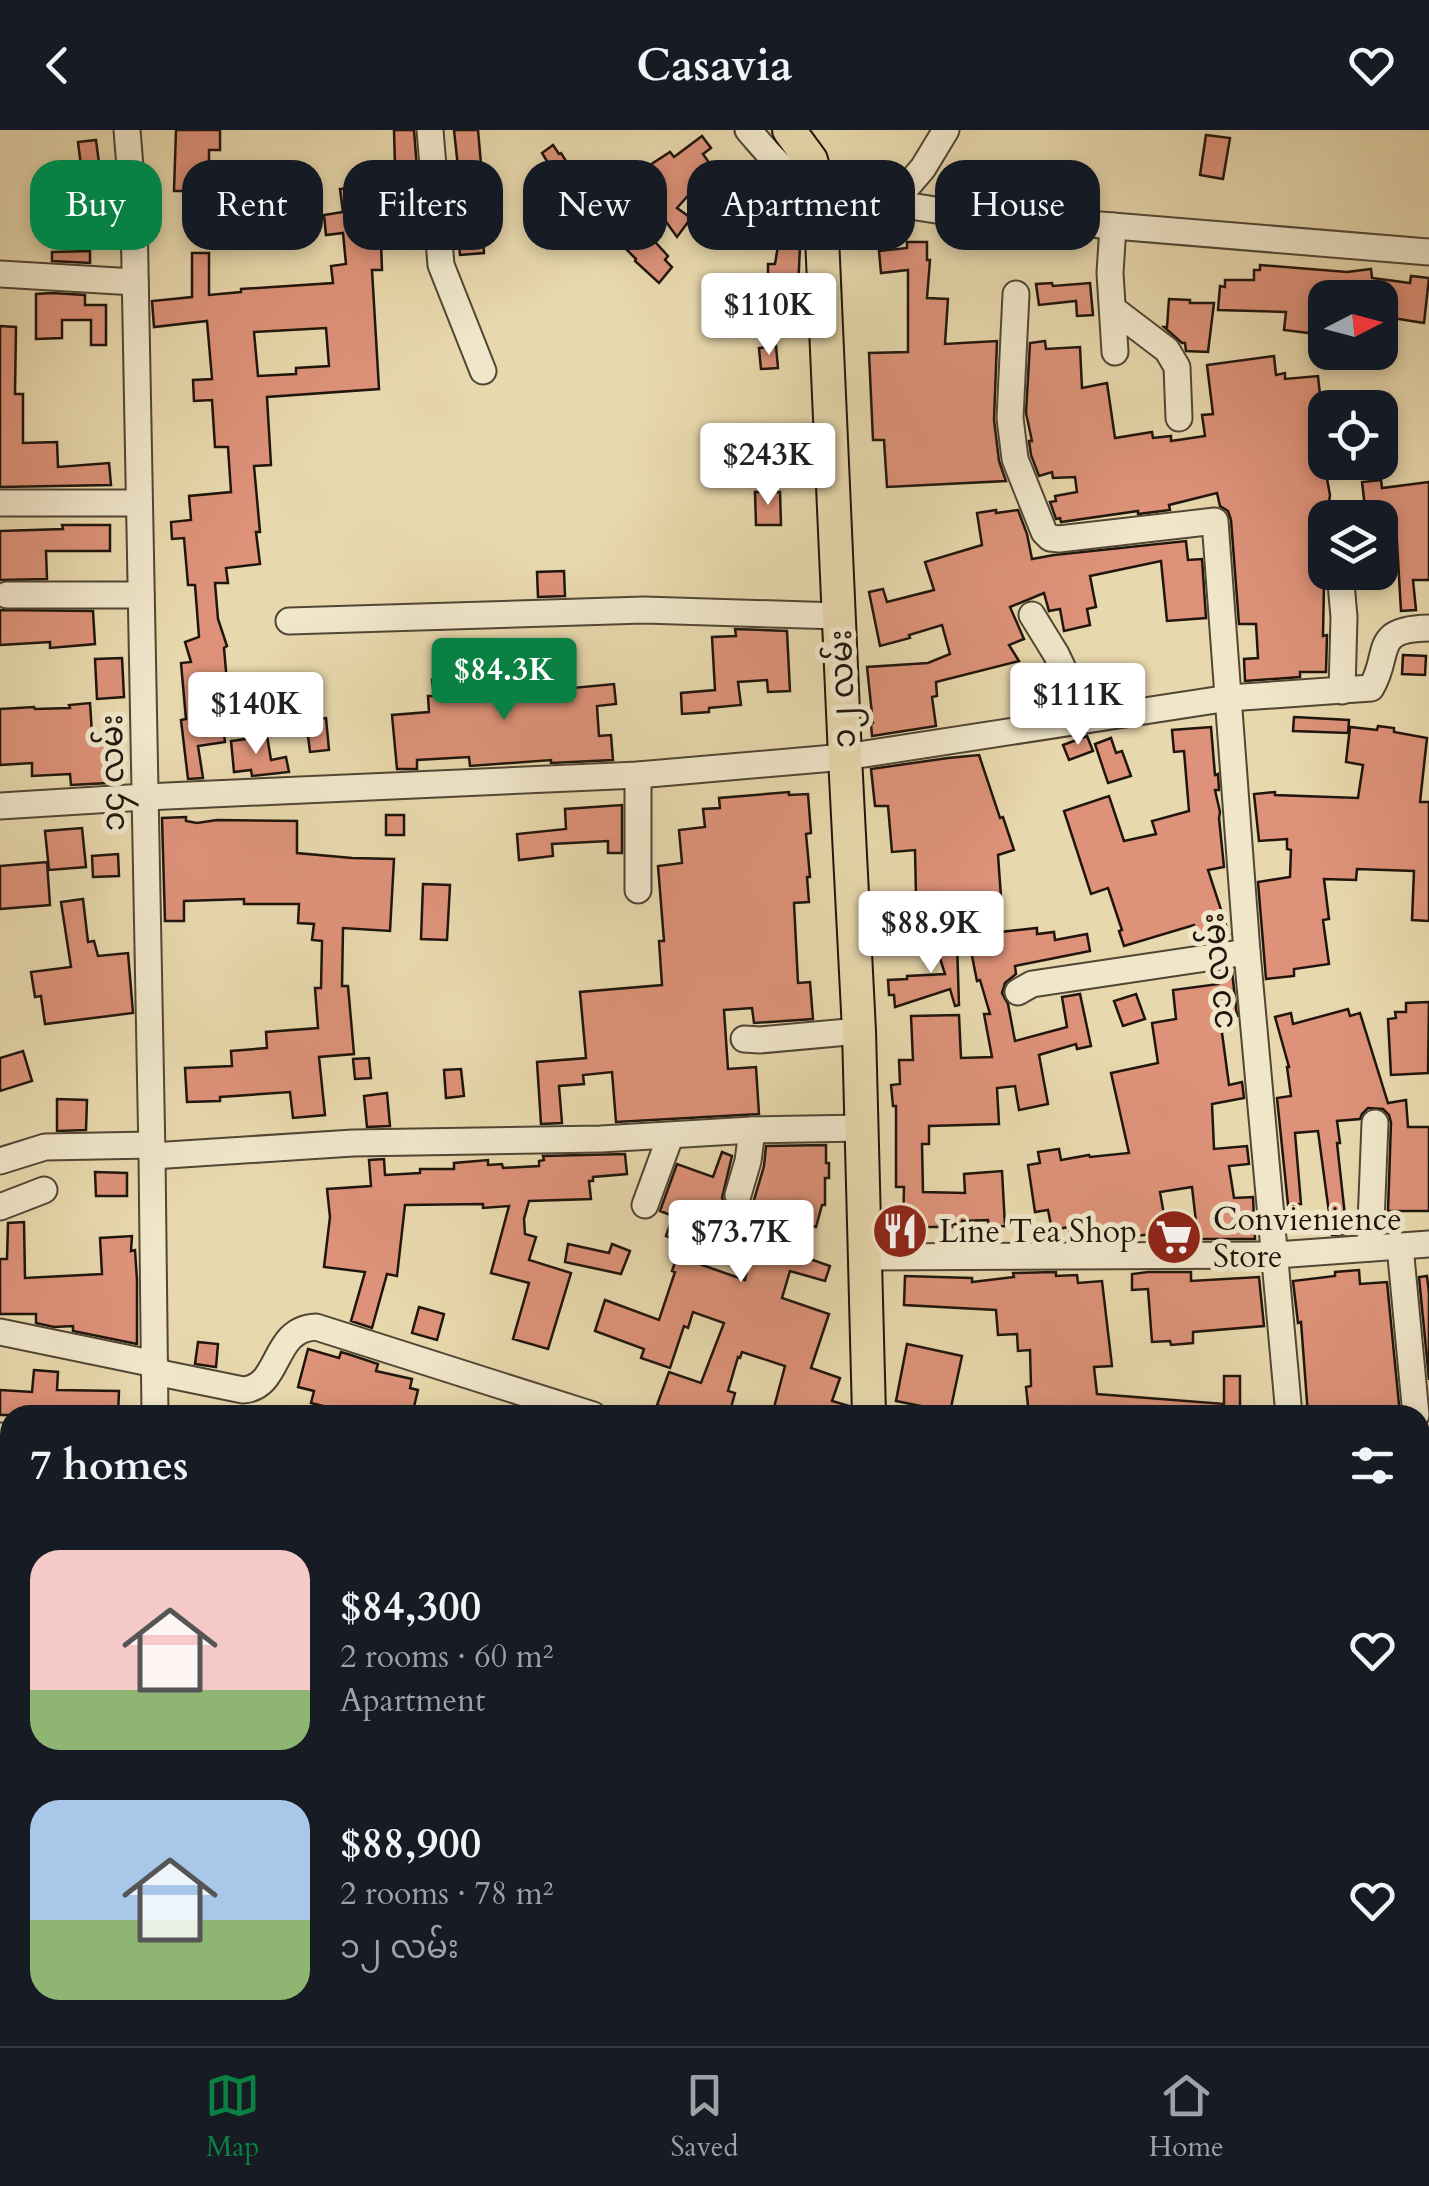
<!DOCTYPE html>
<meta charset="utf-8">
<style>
body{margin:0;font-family:Cardo,"Noto Sans Myanmar",serif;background:#242831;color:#f1f3f6;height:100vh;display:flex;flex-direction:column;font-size:38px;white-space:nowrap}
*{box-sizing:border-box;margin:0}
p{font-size:32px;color:#9ea1a6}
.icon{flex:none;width:55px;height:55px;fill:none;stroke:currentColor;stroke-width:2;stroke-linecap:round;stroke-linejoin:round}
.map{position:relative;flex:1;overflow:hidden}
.drawer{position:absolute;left:0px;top:1275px;width:1430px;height:642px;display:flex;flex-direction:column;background:#171b24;border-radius:30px 30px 0 0;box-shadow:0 5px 15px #0003}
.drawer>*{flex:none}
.top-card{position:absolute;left:30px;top:30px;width:1370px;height:90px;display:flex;gap:20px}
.needle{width:65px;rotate:84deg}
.buttons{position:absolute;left:1308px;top:150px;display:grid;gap:20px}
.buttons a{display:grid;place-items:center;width:90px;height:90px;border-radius:20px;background:#171b24;box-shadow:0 5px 15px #0003;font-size:50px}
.price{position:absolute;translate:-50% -85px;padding:0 22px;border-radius:10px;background:#fff;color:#222;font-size:32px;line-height:65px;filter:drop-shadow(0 2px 5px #0008)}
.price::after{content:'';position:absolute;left:50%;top:60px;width:30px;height:22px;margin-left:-15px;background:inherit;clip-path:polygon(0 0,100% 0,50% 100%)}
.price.on{background:#0b8043;color:#fff}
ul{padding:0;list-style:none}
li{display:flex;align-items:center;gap:30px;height:250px;padding:0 30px}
li span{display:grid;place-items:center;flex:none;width:280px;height:200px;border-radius:30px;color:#555}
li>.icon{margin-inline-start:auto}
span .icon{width:120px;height:120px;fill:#fffc;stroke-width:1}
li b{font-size:42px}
h2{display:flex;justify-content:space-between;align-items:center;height:120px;padding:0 30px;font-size:42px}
.chip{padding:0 35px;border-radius:30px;background:#171b24;box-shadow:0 5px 15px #0003;font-size:35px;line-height:90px}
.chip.on{background:#0b8043;color:#fff}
header{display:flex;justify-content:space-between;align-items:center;height:130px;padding:0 30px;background:#171b24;font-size:45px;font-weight:700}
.tab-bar{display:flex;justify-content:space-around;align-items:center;height:140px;border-top:2px solid #363941;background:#171b24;font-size:28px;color:#9ea1a6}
.tab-bar a{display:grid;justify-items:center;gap:5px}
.tab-bar .on{color:#0b8043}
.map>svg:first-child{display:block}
.building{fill:#dd9279;stroke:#1f150c;stroke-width:2.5;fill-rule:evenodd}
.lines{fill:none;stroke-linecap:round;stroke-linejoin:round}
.minor-casing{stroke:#514634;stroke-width:29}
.major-casing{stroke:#1f150c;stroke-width:36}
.minor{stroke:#f0e6ca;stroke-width:25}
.major{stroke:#e8d8ad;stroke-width:32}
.labels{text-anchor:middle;stroke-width:10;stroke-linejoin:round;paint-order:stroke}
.street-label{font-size:32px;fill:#1f150c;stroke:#f0e6ca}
.poi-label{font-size:32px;fill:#1f150c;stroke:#f0e6ca;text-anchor:start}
</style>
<header><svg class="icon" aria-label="back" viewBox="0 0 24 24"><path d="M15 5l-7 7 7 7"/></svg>Casavia<svg class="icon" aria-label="heart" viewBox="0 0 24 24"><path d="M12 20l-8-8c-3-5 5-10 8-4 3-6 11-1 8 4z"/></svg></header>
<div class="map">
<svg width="1429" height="1916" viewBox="0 0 1429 1916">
<rect width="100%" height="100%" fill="#e8d8ad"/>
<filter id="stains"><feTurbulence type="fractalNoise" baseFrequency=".002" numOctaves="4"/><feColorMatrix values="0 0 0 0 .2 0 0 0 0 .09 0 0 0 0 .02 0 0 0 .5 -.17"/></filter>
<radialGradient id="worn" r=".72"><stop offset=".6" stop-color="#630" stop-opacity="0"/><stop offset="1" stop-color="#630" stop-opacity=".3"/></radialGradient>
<!-- building -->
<g class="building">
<path d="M176,0H220V20H209V70H185V61H174Z"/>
<path d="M394,0H414L420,79L396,81L397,110L381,112L382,140H372L379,259L267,267L271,335L254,336L260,402H256L260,434L226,438L228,453H215L218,489L227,516L224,518L228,564L219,565L225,612L198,616L203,648L188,649L181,590L186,589L181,533L191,532L185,512L199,507L195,455H188L184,408L172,409L171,392L191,390L189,366L231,362L228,317H215L212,270L194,271L193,250L212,249L207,191L154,197L152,171L192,167V123H209V165L241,162V159L333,153L331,136L346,134L343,103L326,105L324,85L343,82L340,59L370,55L368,40L395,36ZM326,198L329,236L296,238V244L258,246L254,202Z"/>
<path d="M454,0H478L481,34L458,37Z"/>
<path d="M1206,5L1230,8L1223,49L1200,45Z"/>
<path d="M702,6L711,18L703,24L721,50L707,60L701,51L677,78L691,88L677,107L633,46L670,22L674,27Z"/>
<path d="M96,10L99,33L81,36L78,12Z"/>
<path d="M553,15L559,24L561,23L575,45L561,54L542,23Z"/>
<path d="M76,65L77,80L52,82L51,67Z"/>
<path d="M263,65L264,108L235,109L234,66Z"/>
<path d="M490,65L493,95L482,97L484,123L460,125L458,104L462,103L458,68Z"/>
<path d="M615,68L668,126L665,130L672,137L659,153L635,131L636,129L605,98L607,96L597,83Z"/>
<path d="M782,91L801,94L798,160H768V134H775Z"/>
<path d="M907,112H927V130H930L927,168L948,169L945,214L997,211L994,290L999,331L1006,351L887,357L884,310H873L869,223L908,222V140L881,143L879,121L907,118Z"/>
<path d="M90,121V133L52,131V122Z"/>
<path d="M1260,135L1347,142L1371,139L1372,148L1410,153L1411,146L1429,148L1424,193L1380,186V168H1325V205L1284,200L1286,182L1218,180L1220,156L1225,157V150H1254V140H1260Z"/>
<path d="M1052,153L1053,156L1090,153L1093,185L1077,186L1076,171L1039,175L1036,154Z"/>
<path d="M52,163L85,165V175H106V215H91V190H62V208L36,209V164Z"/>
<path d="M1169,169L1190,170V173H1214L1208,222L1186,221L1185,213H1182L1164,197H1167Z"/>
<path d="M0,196L16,197L15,264H23V313L57,312L58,337L109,333L111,355L0,357Z"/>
<path d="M1045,211L1046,219L1080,217L1082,258L1107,253L1115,308L1152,302L1153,308L1171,306V311L1205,306L1202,285L1213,284L1207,235L1274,226L1276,245L1285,243V249L1318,246L1325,311V338L1330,365L1329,372L1322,378L1319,387L1321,395L1325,400L1323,506L1327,505L1326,542H1300V547L1245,551L1244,529L1258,528L1256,494H1239L1231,390L1228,381L1220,376L1217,363L1169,375L1170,380L1138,384V381L1061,392L1060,388L1056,389L1050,372L1056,371L1055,366L1077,362L1075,347L1053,348L1052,342L1039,346L1031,325L1029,311H1032L1026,283L1030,213Z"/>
<path d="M776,216L778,238L761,239L759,218Z"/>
<path d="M1381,350L1382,358L1429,352V450H1413L1416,480L1401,481L1397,412L1380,413V375L1365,377L1362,352Z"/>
<path d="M755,362H780L781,395H756Z"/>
<path d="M996,380V383L1018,380L1027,404L1032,429L1054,425L1186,411L1188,430L1202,429L1206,488L1167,491L1161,431L1090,446L1096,477L1087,479L1090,495L1064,501L1060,479L1049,481L1044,463L1010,477L1024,509L1009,515L1019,531L936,552L937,566L932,567L936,596L872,606L871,594L873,593L867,537L928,533L950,524L942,495L909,505L910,508L880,516L869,462L883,459L887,472L934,460L925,432L982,415L977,383Z"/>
<path d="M62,395H110V421H46L47,449L0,450V401L63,399Z"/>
<path d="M564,441L565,466L538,467L537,442Z"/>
<path d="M0,480L93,481L95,514L50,518V512L0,515Z"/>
<path d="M735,499L787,501L790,561L768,562L767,550L738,552L741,575L709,578V582L682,584L681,563L715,560L712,507L736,506Z"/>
<path d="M1403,525L1426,526L1425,545L1402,544Z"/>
<path d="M122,528L124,567L97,569L95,529Z"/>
<path d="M491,532L493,551L530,549L531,562L614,554L616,574L597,576L599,606L611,605L613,630L551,633V630L470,636L469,627L417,630V639H397L392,585L429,582L428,566H434L432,550L472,547L471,534Z"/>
<path d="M90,573L92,604L106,603L108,653L71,655L70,644L32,646V633L0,635V579L34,577L35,579L70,578L69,575Z"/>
<path d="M1294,587L1349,590L1348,603L1293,601Z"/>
<path d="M326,588L329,620L310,622L306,590Z"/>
<path d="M1378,596L1394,598V602L1427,608L1420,672H1429V791L1412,790L1414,741L1357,739L1356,750L1324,749L1329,789L1323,790L1329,834L1294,839V846L1266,849L1258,752L1290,747L1291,720L1287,719V709L1259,711L1254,664L1275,662V665L1358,668L1363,635L1346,632L1350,597L1377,600Z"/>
<path d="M1211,597L1215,645L1218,644L1219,660H1215L1220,682L1219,688L1224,737L1208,740L1229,804L1221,806L1222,809L1200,813L1194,795L1124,816L1119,801L1122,800L1108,758L1091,764L1064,681L1109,666L1124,711L1156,704L1152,691L1189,681L1184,621L1174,622L1172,600Z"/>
<path d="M267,606L271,630L286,627L289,642L252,646L251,640L234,642L231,611Z"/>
<path d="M1087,606L1093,621L1069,630L1063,615Z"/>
<path d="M1111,608L1116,623L1122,621L1131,646L1108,653L1095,614Z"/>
<path d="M979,625L1000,688L1003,687L1014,720L998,725L1001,767L1000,802L1037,798V804L1054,802L1055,810L1087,804L1090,821L1015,836L1016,844L1005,853L1002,863L1008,874L1015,911L1067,897L1062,867L1080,864L1091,916L1077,919L1076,914L1039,925L1048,974L1019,980L1015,956L997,958L999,994L929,996V1014H922L923,1062L965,1063L964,1044L1002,1041L1005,1096L989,1097L988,1090L962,1091V1095L952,1094V1097H903L904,1057H896V976H893L891,955L900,954L899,930H913L911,886L959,885L961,928L992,927L984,884H990L980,850L977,851L969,811L984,807V769H981V764L916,766L915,720L892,722L888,676H875L871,639L948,628Z"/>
<path d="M789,662V665L808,664L811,703L806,704L810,747H807L809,772L794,773L798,853L810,852L813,889L754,893L752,878L724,880L728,939L756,937L759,984L616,992L612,942L583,945L584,954L559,956L562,993L541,994L537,932L586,928L580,862L662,855L659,811H664L658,736L682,733L679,700L705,697L703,679L720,678L719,668Z"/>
<path d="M622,675V723H608V711L552,714L553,726L519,730L517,704L566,699L565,679Z"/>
<rect x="386" y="685" width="18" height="20"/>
<path d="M186,687V691L197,693L217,690L297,691V723L352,728L394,729L390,801L343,798L342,856H348L354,924L319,927L325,985L293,988L290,962L220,967V971L187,972L185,938L232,936L231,921L267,918L266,902L318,898L315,858H321L322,811L312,810L314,794L298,793L299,774H244V769L184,771V791H165L162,688Z"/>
<path d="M82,698L86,737L49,740L45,701Z"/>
<path d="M118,724L119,746L93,747L92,726Z"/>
<path d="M47,732L50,775L0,779V736Z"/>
<path d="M423,754L450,755L447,810L421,809Z"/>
<path d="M83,769L88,812L94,811L98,826L128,823L133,883L45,894L41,866L35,867L31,842L71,837L61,772Z"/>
<path d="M953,800L957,813L959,875L955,876L950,859L895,877L894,865H889L888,850L907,849V846L945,844L933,806Z"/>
<path d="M1232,841L1237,886L1220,888L1229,955L1242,952L1244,968L1212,974L1214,1019L1247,1016L1249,1034L1229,1036L1234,1068L1253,1067L1255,1109H1198L1192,1057L1160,1062L1167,1102L1113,1109L1111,1099L1071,1108L1069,1097L1052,1100L1048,1080L1035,1082L1028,1035L1040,1033L1038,1022L1059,1019L1061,1030L1089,1025L1090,1027L1129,1023L1111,943L1158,933L1152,893L1176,889L1173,860L1219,854L1218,843Z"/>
<path d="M1136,864L1145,889L1123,896L1114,871Z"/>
<path d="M1429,872L1428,943L1391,945L1388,889L1396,888L1395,882H1406V873Z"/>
<path d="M1348,879L1350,886L1360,883L1388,973L1406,970L1408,997H1429V1081H1388L1391,993L1389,985L1383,979L1368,978L1362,984L1360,989L1337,991L1340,1013H1337L1347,1104L1332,1105L1318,1001L1295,1003L1301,1074L1288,1075L1277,968L1291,966L1287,937H1289L1275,887L1291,883L1293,894Z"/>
<path d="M23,921L32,951L0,961V928Z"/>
<path d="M369,928L371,948L355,949L353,929Z"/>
<path d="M461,939L464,966L446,968L444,940Z"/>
<path d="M387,963L390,996L367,997L364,966Z"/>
<path d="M57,969L87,970L86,1000L57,1001Z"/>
<path d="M826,1015V1033H829V1048H825V1075H822L816,1097L813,1096L804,1127L830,1136L825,1151L790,1141L782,1168L829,1184L811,1238L840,1248L832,1271L849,1276V1285H772L785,1236L742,1222L740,1228L738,1227L728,1261L735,1263L729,1285H684L657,1275L669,1242L701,1253L724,1193L693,1182L688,1198L684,1196L670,1238L641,1228L644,1219L595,1201L605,1170L659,1190L675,1142L672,1141L678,1124L673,1122L677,1110L666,1106L673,1086L660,1081L677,1034L713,1047L722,1022L732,1026L722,1068L727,1077L741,1081L748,1077L754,1070L764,1036L766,1016ZM720,1083L745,1093L742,1108L753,1109L745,1150L702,1135Z"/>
<path d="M625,1024L627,1044L593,1047V1051H589L591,1069L529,1071L524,1089L525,1104L536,1107L529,1130L571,1143L548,1219L513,1209L529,1153L491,1143L509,1076L483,1078V1074L405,1075L397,1146L387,1144L372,1198L351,1191L365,1142L324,1137L330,1087L327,1059L371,1056L369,1030L384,1029L385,1045L420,1043V1039H454V1033L488,1030V1035L502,1034L503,1038L539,1036V1031L544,1030L543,1026Z"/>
<path d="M95,1042L127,1043V1066H96Z"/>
<path d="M24,1092L25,1148L102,1144L100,1108L132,1106L131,1121L135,1120L137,1150V1214L73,1201V1196L54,1197L36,1193V1184H0V1129H7L8,1093Z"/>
<path d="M568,1114L609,1123L612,1114L630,1121L621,1144L565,1132Z"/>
<path d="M1359,1140L1360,1154L1387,1152L1400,1285H1308L1301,1192L1298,1193L1293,1151L1335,1146V1142Z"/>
<path d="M1056,1142V1146L1077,1145L1078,1153L1102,1151L1112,1236L1094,1237L1097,1264L1224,1274V1246H1240V1285H1029L1026,1257L1031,1256L1030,1220L1018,1221L1017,1204L998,1205L996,1180L904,1175L905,1146L972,1148V1152L1014,1147L1013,1143Z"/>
<path d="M1148,1142H1191V1151L1259,1147L1264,1196L1193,1202V1213L1171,1215L1170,1211L1152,1212L1148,1159L1132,1160V1144Z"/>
<path d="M1427,1146L1429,1163V1250L1419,1147Z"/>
<path d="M419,1177L444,1184L437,1210L412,1203Z"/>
<path d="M198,1212L218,1214L216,1237L195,1234Z"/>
<path d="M907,1214L962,1226L950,1282L896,1271Z"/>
<path d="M308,1219L339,1228L341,1222L351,1225L378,1234L376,1241L412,1249L410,1258L418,1260L412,1285H381L359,1280V1285L311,1273L314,1261L298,1257Z"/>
<path d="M34,1240L58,1242L57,1260L119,1261L118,1285H0V1260L32,1262Z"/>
</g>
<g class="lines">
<!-- minor casing -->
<g class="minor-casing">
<g id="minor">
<path d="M127,0L134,86L152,1026L155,1285"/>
<path d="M430,0L441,135L483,241"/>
<path d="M748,0C771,26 788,49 820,62L955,83L1429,122"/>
<path d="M893,73L923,38L946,0"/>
<path d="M1113,96L1110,143L1115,222"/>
<path d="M0,144L135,152"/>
<path d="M1016,164L1010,288L1015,329L1044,402L1050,408L1059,409L1215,391L1247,822L1289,1285"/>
<path d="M1113,179L1167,220L1177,237L1179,288"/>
<path d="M0,373H139"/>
<path d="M1335,387V388"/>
<path d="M1340,442L1344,487L1342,561"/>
<path d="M7,465H141"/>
<path d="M1032,485L1056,524L1065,543L1075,591"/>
<path d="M289,491L644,480L839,486"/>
<path d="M638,645V760"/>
<path d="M0,676L145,667L638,645L845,627L1229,568L1371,558C1392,523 1370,499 1429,498"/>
<path d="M1018,862L1032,854L1247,822"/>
<path d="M744,909L760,910L859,901"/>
<path d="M152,1026L353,1013L601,1009L752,1000L863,998"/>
<path d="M0,1031L45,1017L152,1015"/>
<path d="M738,1065L748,1031L752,1000"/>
<path d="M645,1075L670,1007"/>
<path d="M0,1077L44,1060"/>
<path d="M1400,1116L1416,1285"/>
<path d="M1370,1118L1375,993"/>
<path d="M865,1127L1276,1125L1429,1114"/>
<path d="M0,1202L155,1234"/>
<path d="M155,1242L243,1260C282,1257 271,1199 316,1197L593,1285"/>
<path d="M1,1306L4,1381"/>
<path d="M1420,1321L1424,1403L1429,1439"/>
<path d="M1420,1617L1429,1615"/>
<path d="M0,1639L10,1640"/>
<path d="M0,1844H10"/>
<path d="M1420,1878H1429"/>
<path d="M145,1908V1916"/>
<path d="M1035,1908L1036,1916"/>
<path d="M1237,1908L1238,1916"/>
<path d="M1341,1908L1342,1916"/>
<path d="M759,1916V1908"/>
</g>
</g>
<!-- major casing -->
<g class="major-casing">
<g id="major">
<path d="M789,0L811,30L820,62L845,627L859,901L869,1285"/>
<path d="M890,1908V1916"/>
</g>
</g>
<!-- minor -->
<use href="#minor" class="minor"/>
<!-- major -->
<use href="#major" class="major"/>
</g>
<!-- icons -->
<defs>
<g id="restaurant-disc" transform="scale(2.875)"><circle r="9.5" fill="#8f2418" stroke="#f0e6ca"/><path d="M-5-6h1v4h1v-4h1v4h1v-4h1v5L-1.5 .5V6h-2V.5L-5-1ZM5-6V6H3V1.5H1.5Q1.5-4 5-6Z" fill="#fff"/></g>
<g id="supermarket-disc" transform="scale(2.875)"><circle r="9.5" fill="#8f2418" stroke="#f0e6ca"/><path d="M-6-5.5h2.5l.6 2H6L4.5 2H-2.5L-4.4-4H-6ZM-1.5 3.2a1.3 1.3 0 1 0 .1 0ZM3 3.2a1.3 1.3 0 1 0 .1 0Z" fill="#fff"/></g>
</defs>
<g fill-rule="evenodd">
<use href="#restaurant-disc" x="900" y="1101"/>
<use href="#supermarket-disc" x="1174" y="1107"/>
</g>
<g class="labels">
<!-- street labels -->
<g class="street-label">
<text transform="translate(842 559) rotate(-92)" y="11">၁၂ လမ်း</text>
<text transform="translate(112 643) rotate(-91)" y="11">၁၄ လမ်း</text>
<text transform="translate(1217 841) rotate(-95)" y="11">၁၁ လမ်း</text>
</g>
<!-- poi labels -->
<g class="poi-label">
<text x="1213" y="1100">Convienience<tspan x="1213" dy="37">Store</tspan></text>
<text x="939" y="1112">Line Tea Shop</text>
</g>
</g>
<rect width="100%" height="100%" filter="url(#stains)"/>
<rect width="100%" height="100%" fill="url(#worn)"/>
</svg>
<div class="buttons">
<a><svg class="needle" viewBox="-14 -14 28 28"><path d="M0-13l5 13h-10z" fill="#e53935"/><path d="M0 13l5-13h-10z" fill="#9ea1a6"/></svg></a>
<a><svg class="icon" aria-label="locate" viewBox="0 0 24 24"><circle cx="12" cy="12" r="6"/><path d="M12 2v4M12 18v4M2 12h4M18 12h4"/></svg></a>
<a><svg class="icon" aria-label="layers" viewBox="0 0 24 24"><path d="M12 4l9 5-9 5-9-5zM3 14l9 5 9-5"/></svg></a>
</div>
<b class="price" style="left:769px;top:228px">$110K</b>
<b class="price" style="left:768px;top:378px">$243K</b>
<b class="price on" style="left:504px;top:593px">$84.3K</b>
<b class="price" style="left:1078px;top:618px">$111K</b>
<b class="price" style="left:256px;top:627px">$140K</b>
<b class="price" style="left:931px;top:846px">$88.9K</b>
<b class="price" style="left:741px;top:1155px">$73.7K</b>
<div class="top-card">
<a class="chip on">Buy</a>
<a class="chip">Rent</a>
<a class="chip">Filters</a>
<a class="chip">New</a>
<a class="chip">Apartment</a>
<a class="chip">House</a>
</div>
<section class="drawer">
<h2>7 homes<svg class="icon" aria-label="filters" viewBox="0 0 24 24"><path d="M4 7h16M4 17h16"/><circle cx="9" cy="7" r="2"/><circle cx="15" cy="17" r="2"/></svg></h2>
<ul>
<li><span style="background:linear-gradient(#f6c9c9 70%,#8fb573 0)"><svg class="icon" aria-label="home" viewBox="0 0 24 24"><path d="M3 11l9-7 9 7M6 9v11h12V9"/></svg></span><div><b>$84,300</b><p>2 rooms · 60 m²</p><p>Apartment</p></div><svg class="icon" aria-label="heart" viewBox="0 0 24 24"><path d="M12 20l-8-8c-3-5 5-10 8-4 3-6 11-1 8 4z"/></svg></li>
<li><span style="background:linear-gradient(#a9c7e8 60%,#8fb573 0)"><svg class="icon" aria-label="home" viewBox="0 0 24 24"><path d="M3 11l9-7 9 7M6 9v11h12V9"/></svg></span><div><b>$88,900</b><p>2 rooms · 78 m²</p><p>၁၂ လမ်း</p></div><svg class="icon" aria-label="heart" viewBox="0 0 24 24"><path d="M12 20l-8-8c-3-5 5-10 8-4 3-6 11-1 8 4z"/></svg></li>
</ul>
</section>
</div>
<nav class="tab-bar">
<a class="on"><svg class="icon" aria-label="map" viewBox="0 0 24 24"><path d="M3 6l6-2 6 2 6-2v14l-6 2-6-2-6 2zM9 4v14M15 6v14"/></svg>Map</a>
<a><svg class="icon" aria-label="saved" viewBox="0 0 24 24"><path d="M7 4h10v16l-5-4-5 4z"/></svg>Saved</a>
<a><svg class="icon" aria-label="home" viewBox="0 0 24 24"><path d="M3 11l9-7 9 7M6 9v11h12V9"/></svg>Home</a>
</nav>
